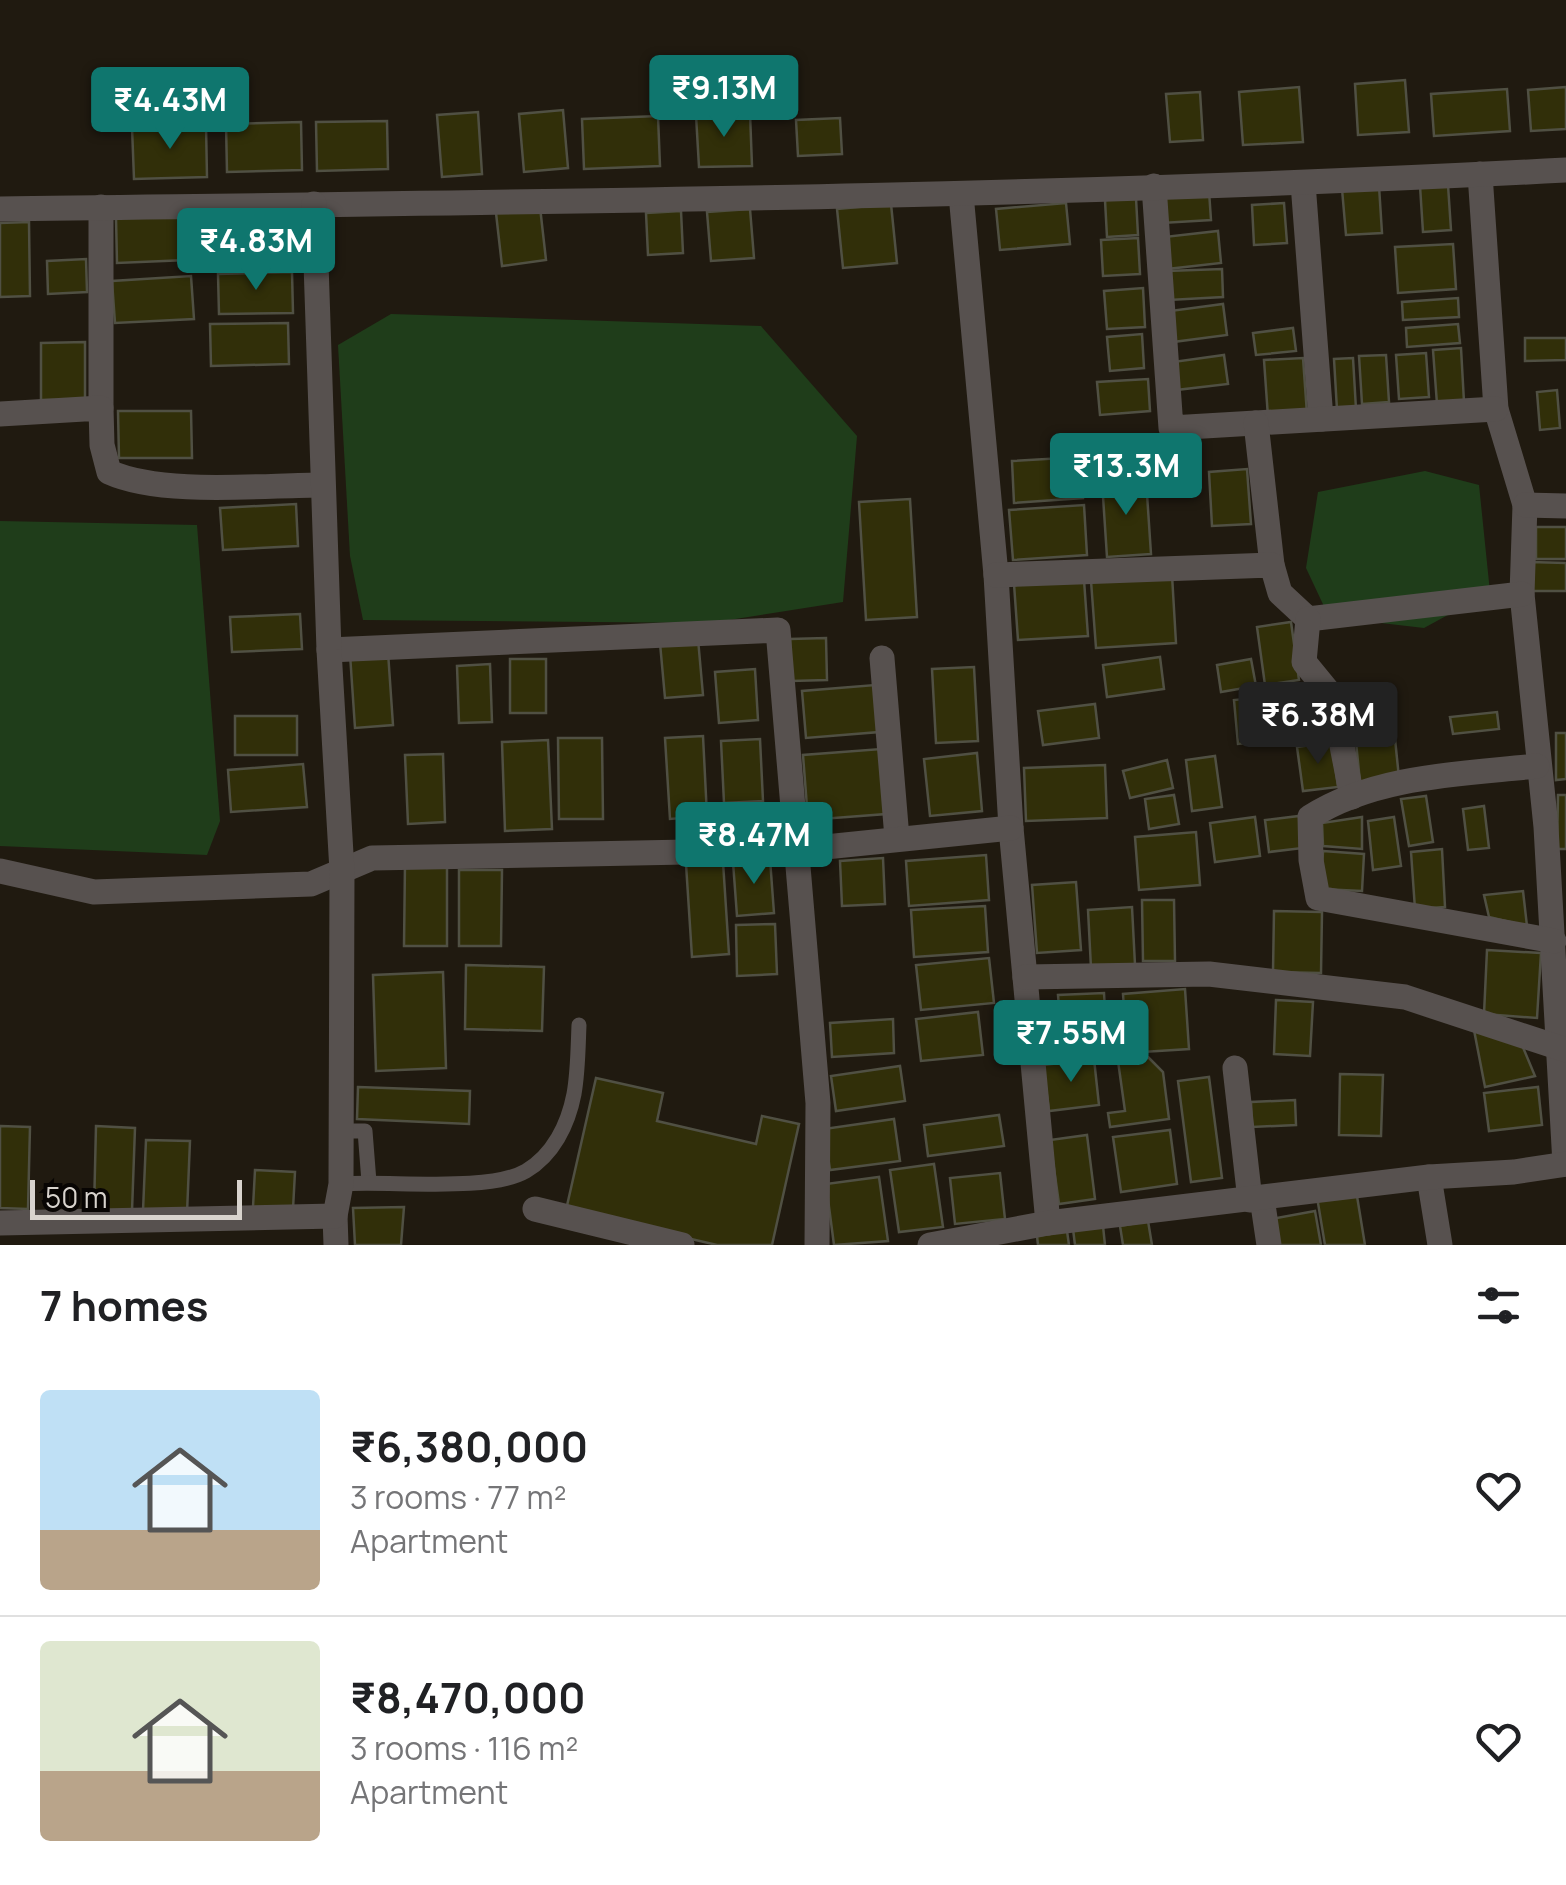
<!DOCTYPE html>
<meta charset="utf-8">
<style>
body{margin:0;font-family:Manrope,sans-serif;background:#f2f2f2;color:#202124;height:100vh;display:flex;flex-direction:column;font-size:38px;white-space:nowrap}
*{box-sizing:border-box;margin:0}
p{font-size:32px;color:#757577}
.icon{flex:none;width:55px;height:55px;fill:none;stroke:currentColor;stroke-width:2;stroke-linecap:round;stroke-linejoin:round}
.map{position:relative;height:1245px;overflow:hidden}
.details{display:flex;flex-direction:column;background:#fff;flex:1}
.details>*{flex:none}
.scale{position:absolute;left:30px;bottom:25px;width:212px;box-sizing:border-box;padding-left:10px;border:5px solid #d8d3cd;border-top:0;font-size:28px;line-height:35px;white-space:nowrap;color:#d8d3cd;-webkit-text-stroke:8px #080503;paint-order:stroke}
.price{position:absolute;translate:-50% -85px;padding:0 22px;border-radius:10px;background:#0f766e;color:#fff;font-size:32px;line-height:65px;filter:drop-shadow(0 2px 5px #0008)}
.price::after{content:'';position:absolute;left:50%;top:60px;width:30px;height:22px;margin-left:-15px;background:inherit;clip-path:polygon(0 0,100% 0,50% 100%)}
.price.active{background:#222;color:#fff}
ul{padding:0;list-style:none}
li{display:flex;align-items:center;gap:30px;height:250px;padding:0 40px}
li+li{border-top:2px solid #e0e0e0}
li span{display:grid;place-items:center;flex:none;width:280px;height:200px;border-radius:10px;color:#555}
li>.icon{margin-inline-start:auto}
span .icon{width:120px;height:120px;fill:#fffc;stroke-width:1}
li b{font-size:42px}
h2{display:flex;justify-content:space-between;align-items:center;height:120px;padding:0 40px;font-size:42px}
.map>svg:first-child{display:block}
.water{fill:#1f3d1a}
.building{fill:#312f09;stroke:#505043;stroke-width:2.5}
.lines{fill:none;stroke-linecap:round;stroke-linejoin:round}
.lane{stroke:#57514f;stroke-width:15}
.street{stroke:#57514f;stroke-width:25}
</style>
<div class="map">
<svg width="1566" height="1245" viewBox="0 0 1566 1245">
<rect width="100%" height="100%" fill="#201a10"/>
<!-- water -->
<g class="water">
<path d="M391,314L761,326L857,436L843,602L710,623L363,620L350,556L338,345Z"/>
<path d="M1425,471L1479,485L1490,592L1424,628L1329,617L1306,568L1318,492Z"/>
<path d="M0,521L197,525L220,821L207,855L0,846Z"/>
</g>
<!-- building -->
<g class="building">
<path d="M1405,80L1409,132L1358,135L1355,84Z"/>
<path d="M1299,87L1303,142L1243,145L1239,92Z"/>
<path d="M1566,87V129L1531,131L1528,90Z"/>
<path d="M1507,89L1510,131L1434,136L1431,94Z"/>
<path d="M1200,92L1203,140L1170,142L1166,94Z"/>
<path d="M563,110L568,168L524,172L519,114Z"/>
<path d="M478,112L482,174L442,177L437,115Z"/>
<path d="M750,113L752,166L699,167L696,115Z"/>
<path d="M658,116L660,166L584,169L582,119Z"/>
<path d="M840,118L842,154L798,156L796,120Z"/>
<path d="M387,121L388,169L317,171L316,122Z"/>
<path d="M301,122L302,170L227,172L226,124Z"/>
<path d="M206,125L207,177L134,179L132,127Z"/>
<path d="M1448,185L1451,230L1423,232L1420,186Z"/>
<path d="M1379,186L1382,233L1346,235L1342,189Z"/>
<path d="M1209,191L1211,220L1162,223L1160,194Z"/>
<path d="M1136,198L1138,235L1107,237L1105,200Z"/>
<path d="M1066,203L1070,244L1000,250L996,209Z"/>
<path d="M1284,203L1287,243L1254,245L1252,205Z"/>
<path d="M891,204L897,263L843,268L837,209Z"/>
<path d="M540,207L546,260L502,266L496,213Z"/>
<path d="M750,209L754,258L711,261L707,212Z"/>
<path d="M681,211L683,253L648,255L646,213Z"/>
<path d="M185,215L187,260L117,263L116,218Z"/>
<path d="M29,222L30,296L0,297V223Z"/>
<path d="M1218,231L1221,263L1167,269L1164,237Z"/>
<path d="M1138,238L1140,274L1103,276L1101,240Z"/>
<path d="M1453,244L1456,289L1398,293L1395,247Z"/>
<path d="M86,259L87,292L48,294L47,261Z"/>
<path d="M1222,269L1223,297L1169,300L1167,271Z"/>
<path d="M292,272L293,313L219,314L218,274Z"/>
<path d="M191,276L194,319L115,323L112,281Z"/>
<path d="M1143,288L1145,327L1107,329L1104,291Z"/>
<path d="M1458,298L1459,317L1403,320L1402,302Z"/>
<path d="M1223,304L1227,335L1173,342L1170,311Z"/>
<path d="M288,323L289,364L211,366L210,324Z"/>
<path d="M1458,324L1460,343L1407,347L1406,328Z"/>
<path d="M1293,328L1296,351L1256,355L1253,333Z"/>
<path d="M1142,334L1144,368L1110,371L1107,337Z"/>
<path d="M1525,338H1566V360L1525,361Z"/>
<path d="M85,342V400H41V343Z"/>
<path d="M1461,348L1464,402L1437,404L1433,350Z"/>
<path d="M1426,353L1429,397L1399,399L1396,355Z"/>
<path d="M1224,355L1228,384L1176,390L1173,362Z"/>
<path d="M1386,355L1389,402L1362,404L1359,356Z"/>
<path d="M1303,358L1307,414L1268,417L1264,360Z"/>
<path d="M1353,358L1356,409L1337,410L1334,359Z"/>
<path d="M1148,379L1150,411L1100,415L1097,382Z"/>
<path d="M1557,390L1560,428L1540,430L1537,392Z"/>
<path d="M118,411H191L192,458H119Z"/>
<path d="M1192,441L1195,492L1167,494L1163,443Z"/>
<path d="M1080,457L1083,498L1014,503L1012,461Z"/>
<path d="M1247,469L1251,524L1212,526L1209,472Z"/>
<path d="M1146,479L1151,554L1107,557L1102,481Z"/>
<path d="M910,499L917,617L866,620L859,502Z"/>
<path d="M296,504L298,546L223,550L220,508Z"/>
<path d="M1084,505L1087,555L1013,560L1009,510Z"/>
<rect x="1536" y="527" width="30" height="32"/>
<path d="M1530,562L1566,563V591H1529Z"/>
<path d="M1172,575L1176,643L1096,648L1091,581Z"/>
<path d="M1084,580L1088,636L1018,640L1014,584Z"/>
<path d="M300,614L302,649L232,652L230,617Z"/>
<path d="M1291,622L1299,680L1265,685L1257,627Z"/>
<path d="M826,638L827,680L791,681L790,639Z"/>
<path d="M698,639L703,695L665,698L660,643Z"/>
<path d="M388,652L393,725L355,728L350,654Z"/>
<path d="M1160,657L1164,689L1107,697L1103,665Z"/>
<rect x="510" y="659" width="36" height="54"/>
<path d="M1251,659L1256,686L1221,692L1217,665Z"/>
<path d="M490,664L492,722L459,723L457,666Z"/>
<path d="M974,667L978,741L936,743L932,669Z"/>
<path d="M755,669L758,720L719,723L715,672Z"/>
<path d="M875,685L879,732L806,738L802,691Z"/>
<path d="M1328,693L1332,728L1300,732L1296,697Z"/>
<path d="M1274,696L1278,740L1238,744L1234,700Z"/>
<path d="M1095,704L1099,738L1043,745L1038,711Z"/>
<path d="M1497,712L1499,729L1453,734L1450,717Z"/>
<rect x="235" y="716" width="62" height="39"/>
<path d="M1394,729L1399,778L1360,782L1355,732Z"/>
<path d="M1556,733H1566V779L1556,780Z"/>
<path d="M703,736L707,816L670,819L665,738Z"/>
<path d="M558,738H602L603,819H559Z"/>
<path d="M760,739L763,801L724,803L721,741Z"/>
<path d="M548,740L552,829L505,831L502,742Z"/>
<path d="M1332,742L1338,787L1303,791L1297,747Z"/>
<path d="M881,749L886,814L808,820L803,755Z"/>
<path d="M977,753L982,811L930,816L924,759Z"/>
<path d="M443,754L445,822L408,824L405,755Z"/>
<path d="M1215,756L1222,807L1192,811L1186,760Z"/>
<path d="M1167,760L1173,788L1130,798L1123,771Z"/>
<path d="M303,764L307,807L231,812L228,770Z"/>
<path d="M1105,765L1107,818L1026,821L1024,768Z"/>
<path d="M1174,795L1179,824L1149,829L1145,799Z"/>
<path d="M1558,795H1566V849H1557Z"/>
<path d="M1426,796L1433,842L1409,846L1401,799Z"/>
<path d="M1484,806L1489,848L1468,850L1463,809Z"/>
<path d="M1299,816L1303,848L1269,852L1265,820Z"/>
<path d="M1255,817L1260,856L1215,862L1210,823Z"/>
<path d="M1362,817V849L1323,846L1322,823Z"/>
<path d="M1394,817L1401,866L1373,870L1368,821Z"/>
<path d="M1196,832L1200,885L1139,890L1135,837Z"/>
<path d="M1442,849L1445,907L1415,909L1411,852Z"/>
<path d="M1323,851L1364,854L1362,891L1321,889Z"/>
<path d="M986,855L989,900L909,906L906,861Z"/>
<path d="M883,858L885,904L842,906L840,861Z"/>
<path d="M770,859L774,913L737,916L733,862Z"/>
<path d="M723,862L729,954L692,957L686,864Z"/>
<path d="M405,863H447V946H404Z"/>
<path d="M459,870H502L501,946H459Z"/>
<path d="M1076,882L1081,950L1037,953L1032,885Z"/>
<path d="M1523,891L1527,926L1489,917L1484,895Z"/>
<path d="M1142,900H1174L1175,961H1143Z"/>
<path d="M985,906L988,952L914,957L911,910Z"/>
<path d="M1132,907L1135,965L1091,968L1088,910Z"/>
<path d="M1274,911L1322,912L1321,973L1273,972Z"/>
<path d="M775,924L777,974L737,976L736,925Z"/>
<path d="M1487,950L1541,953L1537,1018L1484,1014Z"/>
<path d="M989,958L994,1003L921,1010L916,965Z"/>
<path d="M466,965L544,967L542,1031L465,1029Z"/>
<path d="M443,972L446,1068L376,1071L373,975Z"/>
<path d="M1185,989L1189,1049L1127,1053L1123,994Z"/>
<path d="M1104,993L1107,1045L1062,1049L1058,995Z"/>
<path d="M1276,1000L1313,1002L1310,1056L1274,1054Z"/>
<path d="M978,1012L983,1055L921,1061L916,1019Z"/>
<path d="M893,1019L894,1053L832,1057L830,1023Z"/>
<path d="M1474,1030L1522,1045L1535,1076L1485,1087Z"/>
<path d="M1148,1057L1163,1072L1169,1119L1110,1127L1108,1113L1125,1111L1118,1061Z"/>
<path d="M1094,1059L1099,1105L1049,1111L1043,1065Z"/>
<path d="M900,1066L905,1101L836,1111L831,1076Z"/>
<path d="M1340,1074L1383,1075L1381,1136L1339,1135Z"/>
<path d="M1209,1077L1222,1178L1191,1182L1178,1081Z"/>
<path d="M596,1078L663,1093L657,1121L756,1144L762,1116L799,1124L772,1245H717L566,1210Z"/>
<path d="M358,1087L470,1091L469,1124L357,1119Z"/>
<path d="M1538,1087L1542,1125L1489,1131L1484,1093Z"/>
<path d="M1295,1100L1296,1125L1252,1127L1251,1102Z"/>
<path d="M999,1115L1004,1146L928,1156L924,1125Z"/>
<path d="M894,1119L900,1161L830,1170L824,1129Z"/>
<path d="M0,1126L30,1127L28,1209L0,1208Z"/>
<path d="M96,1126L135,1128L132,1211L94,1210Z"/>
<path d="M1170,1130L1177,1184L1121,1192L1113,1137Z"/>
<path d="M1087,1135L1095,1199L1059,1204L1050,1140Z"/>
<path d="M146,1140L190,1141L187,1213L143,1211Z"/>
<path d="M934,1164L943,1227L899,1232L890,1170Z"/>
<path d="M255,1170L295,1172L293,1209L253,1207Z"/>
<path d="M1000,1173L1005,1219L955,1224L950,1178Z"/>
<path d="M879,1177L888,1241L834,1245L826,1184Z"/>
<path d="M1356,1190L1365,1245H1325L1317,1197Z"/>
<path d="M404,1207L401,1245H355L353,1208Z"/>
<path d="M1315,1211L1321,1245H1275L1271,1219Z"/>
<path d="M1148,1221L1152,1245H1123L1120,1226Z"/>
<path d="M1103,1226L1105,1245H1075L1073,1229Z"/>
<path d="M1067,1231L1069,1245H1038L1037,1236Z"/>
</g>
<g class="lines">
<!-- lane -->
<g class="lane">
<path d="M341,1131H365L369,1182"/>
<path d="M341,1184C387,1180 488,1193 526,1171C553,1155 568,1125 574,1094C578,1072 578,1048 579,1025"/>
</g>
<!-- street -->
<g class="street">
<path d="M1480,174L1496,409L1525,505L1522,594L1546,827L1565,1164"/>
<path d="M1303,183L1321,419"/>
<path d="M1154,186L1171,428L1496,409"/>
<path d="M961,194L996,575L1011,828L1048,1223"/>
<path d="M101,207V408"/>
<path d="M0,209C522,202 1045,198 1566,170"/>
<path d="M0,414L101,408L102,445L109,472C162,496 263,485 322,485"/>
<path d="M1256,423L1272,565"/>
<path d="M1525,505L1566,506"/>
<path d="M996,575L1272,565L1280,593L1308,619L1522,594"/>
<path d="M1308,619L1304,662L1340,706L1342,746L1352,797"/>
<path d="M329,650L778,630L818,1103L817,1245"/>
<path d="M882,658L897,838"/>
<path d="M1537,766C1462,774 1376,775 1310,817L1311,860L1318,898L1554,941"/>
<path d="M0,871L94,892L311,884L372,858L796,850L1011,828"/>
<path d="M1025,977L1209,974L1405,997L1566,1050"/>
<path d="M1235,1068L1250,1200"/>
<path d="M1429,1177L1440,1245"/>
<path d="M1262,1198L1269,1245"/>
<path d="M535,1209L682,1245"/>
<path d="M335,1216L336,1245"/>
<path d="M0,1223L335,1216L341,1184L342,871L329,650L314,204"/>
<path d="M930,1245L1048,1223L1429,1177L1514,1172L1566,1164"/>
</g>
</g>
</svg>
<div class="scale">50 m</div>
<b class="price" style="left:724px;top:140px">₹9.13M</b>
<b class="price" style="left:170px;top:152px">₹4.43M</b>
<b class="price" style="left:256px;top:293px">₹4.83M</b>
<b class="price" style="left:1126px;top:518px">₹13.3M</b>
<b class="price active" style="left:1318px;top:767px">₹6.38M</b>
<b class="price" style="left:754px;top:887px">₹8.47M</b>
<b class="price" style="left:1071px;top:1085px">₹7.55M</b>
</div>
<section class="details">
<h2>7 homes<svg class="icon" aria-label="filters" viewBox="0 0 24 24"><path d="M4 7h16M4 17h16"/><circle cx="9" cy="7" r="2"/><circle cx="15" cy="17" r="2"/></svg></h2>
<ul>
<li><span style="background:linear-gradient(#bfe0f5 70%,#b9a48a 0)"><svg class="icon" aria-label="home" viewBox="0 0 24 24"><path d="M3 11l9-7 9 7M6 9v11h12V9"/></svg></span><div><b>₹6,380,000</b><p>3 rooms · 77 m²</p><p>Apartment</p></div><svg class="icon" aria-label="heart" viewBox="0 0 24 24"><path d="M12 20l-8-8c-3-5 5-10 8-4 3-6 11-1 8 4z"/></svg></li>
<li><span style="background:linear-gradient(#dfe7d0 65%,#b9a48a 0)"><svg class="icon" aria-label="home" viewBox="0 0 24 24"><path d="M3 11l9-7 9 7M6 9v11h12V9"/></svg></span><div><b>₹8,470,000</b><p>3 rooms · 116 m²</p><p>Apartment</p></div><svg class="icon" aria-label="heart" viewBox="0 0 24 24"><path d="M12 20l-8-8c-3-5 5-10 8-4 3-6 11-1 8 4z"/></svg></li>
</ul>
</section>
